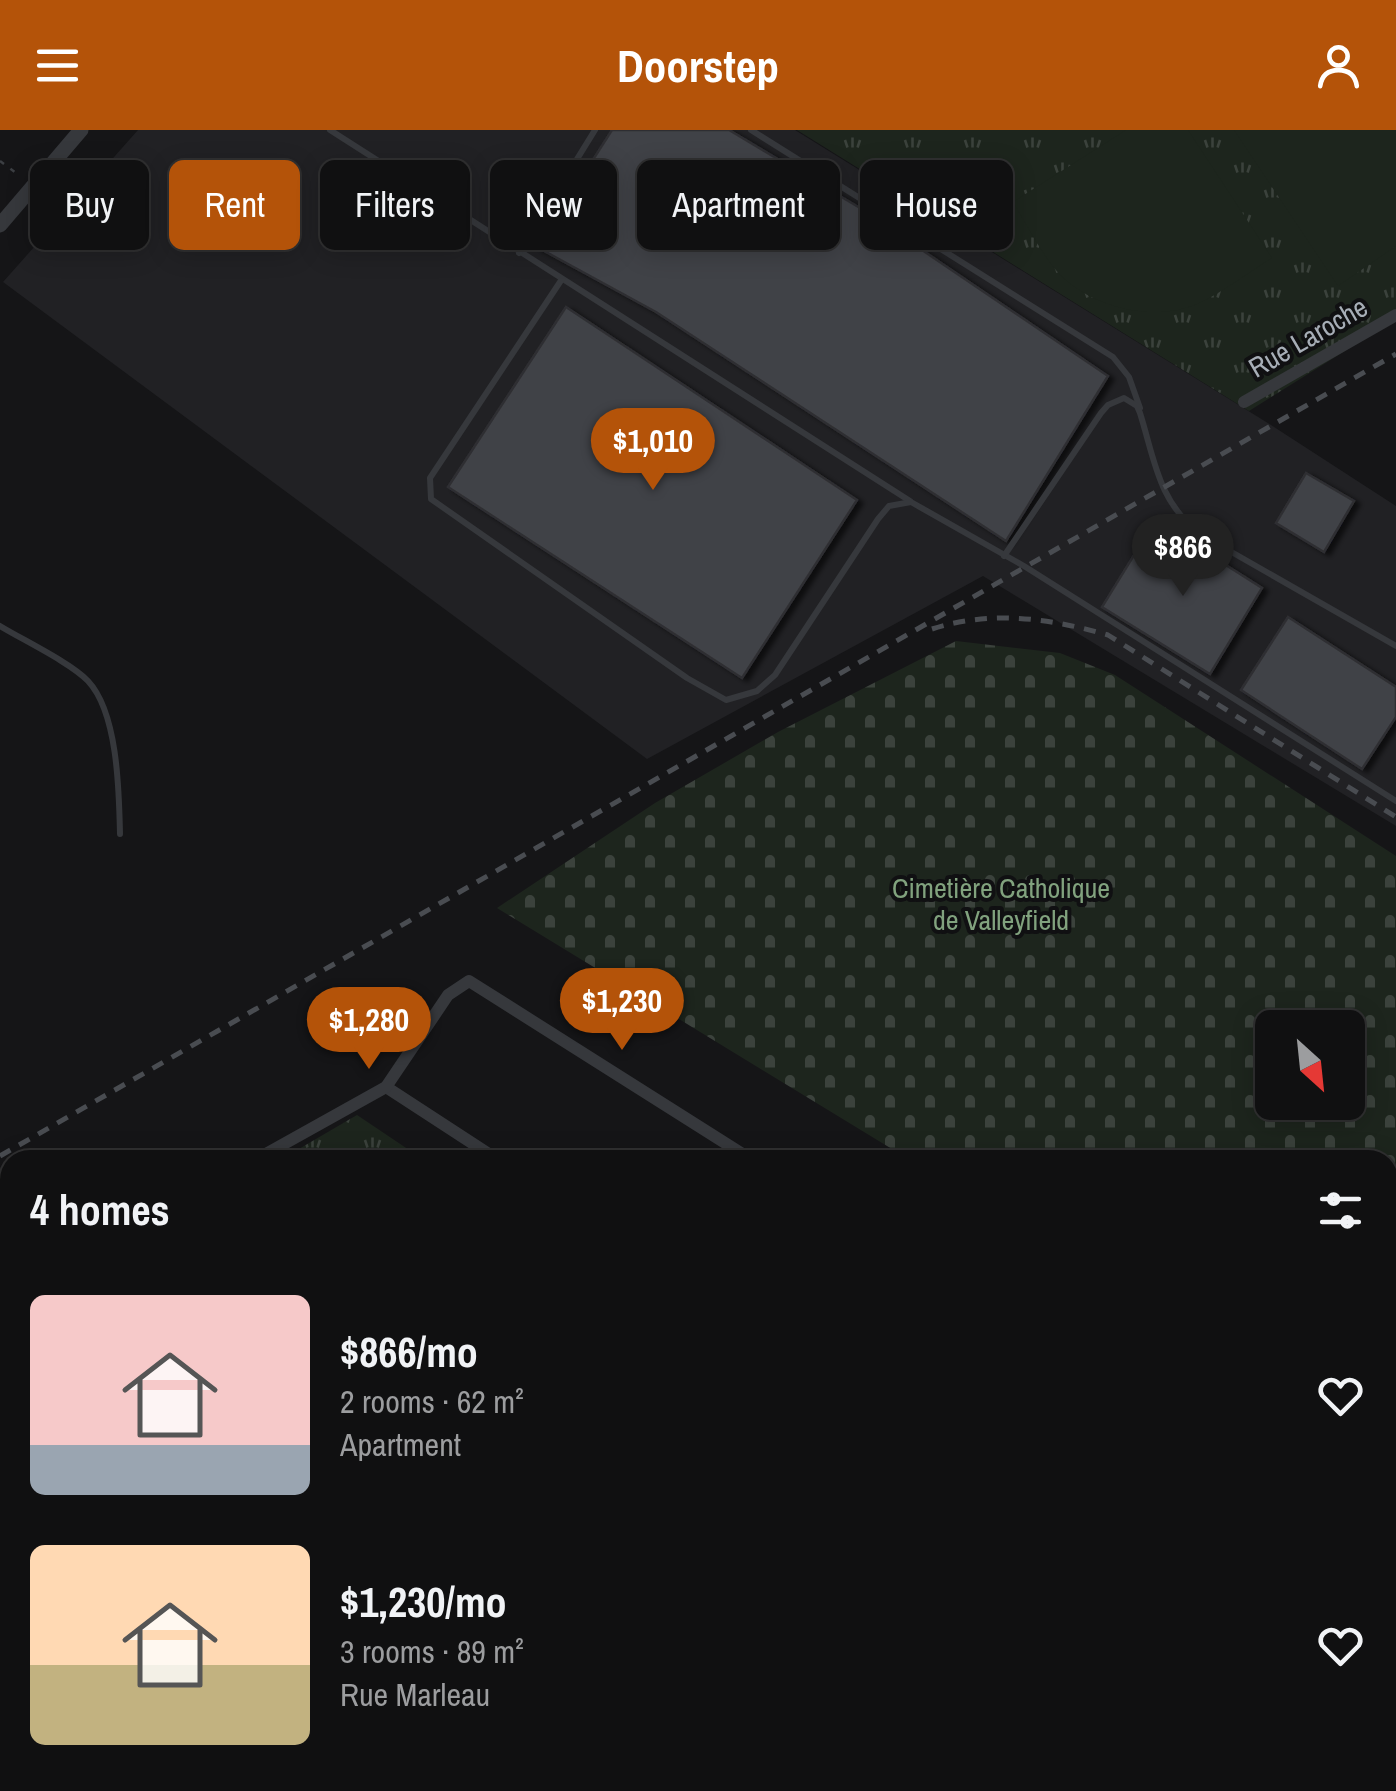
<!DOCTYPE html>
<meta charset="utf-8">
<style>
body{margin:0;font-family:"Archivo Narrow",sans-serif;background:#1e1e1f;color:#f1f3f6;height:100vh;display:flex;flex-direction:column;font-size:38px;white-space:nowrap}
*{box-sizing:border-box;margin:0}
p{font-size:32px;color:#9c9d9f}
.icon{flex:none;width:55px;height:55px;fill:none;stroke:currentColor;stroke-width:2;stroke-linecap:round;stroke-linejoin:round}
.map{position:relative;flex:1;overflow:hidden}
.sheet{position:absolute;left:0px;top:1020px;width:1398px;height:642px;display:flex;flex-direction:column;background:#101011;border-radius:30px 30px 0 0;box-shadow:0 5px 25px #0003,0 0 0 2px #303031}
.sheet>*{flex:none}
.top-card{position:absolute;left:30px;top:30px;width:1338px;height:90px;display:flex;gap:20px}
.needle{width:65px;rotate:153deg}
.tools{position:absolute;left:1255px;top:880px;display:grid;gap:20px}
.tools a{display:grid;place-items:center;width:110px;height:110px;border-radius:15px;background:#101011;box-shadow:0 5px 25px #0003,0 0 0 2px #303031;font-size:50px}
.price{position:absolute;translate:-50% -85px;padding:0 22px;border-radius:35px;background:#b45309;color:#fff;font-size:32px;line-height:65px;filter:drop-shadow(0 2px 5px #0008)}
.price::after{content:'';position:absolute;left:50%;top:60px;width:30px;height:22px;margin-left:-15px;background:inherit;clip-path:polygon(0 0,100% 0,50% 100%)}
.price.selected{background:#222;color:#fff}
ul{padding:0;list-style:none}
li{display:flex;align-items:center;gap:30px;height:250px;padding:0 30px}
li span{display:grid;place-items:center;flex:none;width:280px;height:200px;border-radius:15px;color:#555}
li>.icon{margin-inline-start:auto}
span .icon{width:120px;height:120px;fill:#fffc;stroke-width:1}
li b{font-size:42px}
h2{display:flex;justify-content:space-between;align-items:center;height:120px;padding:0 30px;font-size:42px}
.tag{padding:0 35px;border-radius:15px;background:#101011;box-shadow:0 5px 25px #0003,0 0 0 2px #303031;font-size:35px;line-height:90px}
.tag.selected{background:#b45309;color:#fff}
header{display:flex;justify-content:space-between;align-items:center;height:130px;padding:0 30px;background:#b45309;color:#fff;font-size:45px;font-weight:800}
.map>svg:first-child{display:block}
.built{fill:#212124}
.cemetery{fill:url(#cemetery-stones);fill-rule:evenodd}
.park{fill:url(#park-tufts)}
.pitch{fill:#1d251d}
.building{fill:#414347;stroke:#2f2f33;stroke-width:2.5;filter:url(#shadow)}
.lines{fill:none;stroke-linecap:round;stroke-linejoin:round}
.path{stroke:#3c3f43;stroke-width:2.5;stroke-dasharray:5 8;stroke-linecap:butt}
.service{stroke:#36383c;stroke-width:6}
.minor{stroke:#36383c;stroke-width:12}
.tertiary{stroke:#36383c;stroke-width:15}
.rail{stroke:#494c51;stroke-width:5;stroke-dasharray:12 10;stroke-linecap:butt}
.labels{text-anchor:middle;stroke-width:8;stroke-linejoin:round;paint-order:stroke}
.street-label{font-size:28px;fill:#a7aeb7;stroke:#101012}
.park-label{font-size:28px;fill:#81a27e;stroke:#101012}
</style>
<header><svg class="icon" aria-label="menu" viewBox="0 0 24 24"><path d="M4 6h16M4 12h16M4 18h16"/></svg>Doorstep<svg class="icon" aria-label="person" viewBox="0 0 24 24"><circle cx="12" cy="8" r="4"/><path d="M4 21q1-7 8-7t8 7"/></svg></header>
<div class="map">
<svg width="1396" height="1661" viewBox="0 0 1396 1661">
<defs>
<pattern id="cemetery-stones" width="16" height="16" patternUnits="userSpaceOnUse" patternTransform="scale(2.5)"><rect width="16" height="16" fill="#1d251d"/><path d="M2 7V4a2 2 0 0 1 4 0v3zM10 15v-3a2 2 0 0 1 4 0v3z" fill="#3b423c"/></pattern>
<pattern id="park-tufts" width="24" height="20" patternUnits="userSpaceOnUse" patternTransform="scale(2.5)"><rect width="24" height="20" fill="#1d251d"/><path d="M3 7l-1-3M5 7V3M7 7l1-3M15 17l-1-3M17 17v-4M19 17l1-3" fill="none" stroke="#3b423c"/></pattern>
<filter id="shadow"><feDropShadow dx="5.5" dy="3" stdDeviation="2.5" flood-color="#0009"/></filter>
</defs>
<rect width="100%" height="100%" fill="#151517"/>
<!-- built -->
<path class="built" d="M138,0H795L1271,295L1396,376V696L983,446L647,629L3,152Z"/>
<!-- cemetery -->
<path class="cemetery" d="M956,511L1060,523L1115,545L1396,726V1343L1388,1338V1030H910L497,778L655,673L778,602ZM1272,898H1348V972H1272Z"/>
<!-- park -->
<g class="park">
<path d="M797,0H1396V189L1249,281Z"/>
<path d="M357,985L424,1030H280Z"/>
</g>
<!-- pitch -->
<g class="pitch">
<path d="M1126,0H1188L1272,128C1248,142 1224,162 1199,173C1154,194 1087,177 1055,139C1039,119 1026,94 1013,72Z"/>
<path d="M1234,0H1396V116L1338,156Z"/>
</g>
<!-- building -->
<g class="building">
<path d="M612,0H729L860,78L1108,246L1006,411L656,182L537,117Z"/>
<path d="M566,177L857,370L742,548L448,357Z"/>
<path d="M1306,343L1354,371L1324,422L1276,393Z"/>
<path d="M1150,399L1186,420L1191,413L1262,458L1210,544L1102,477Z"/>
<path d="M1288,487L1396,557V587L1362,639L1241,560Z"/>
</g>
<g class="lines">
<!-- path -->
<path class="path" d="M0,31L20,46"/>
<!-- service -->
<g class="service">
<path d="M330,0L910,371"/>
<path d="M751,0L1113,227L1129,247L1140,278"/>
<path d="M519,123L595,0"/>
<path d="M562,149L430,348L431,369L687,548L726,570L757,561L775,545L878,389L889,376L911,372L1024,436L1396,671"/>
<path d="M1004,426L1101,283L1108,275L1124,268L1137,276L1140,283C1155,331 1158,371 1200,404L1396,516"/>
<path d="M0,496C23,510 71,533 88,551C118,583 119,662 120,704"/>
</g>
<!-- minor -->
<g class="minor">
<path d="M1244,272L1396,185"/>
<path d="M386,957L498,1030"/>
<path d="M255,1030L386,957L448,865L469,851L752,1030"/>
<path d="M0,1172L10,1167"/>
<path d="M0,1289L10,1295"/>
<path d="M1388,1433L1396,1438"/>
<path d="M1388,1542L1396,1528"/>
<path d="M0,1552L10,1534"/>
<path d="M1388,1612L1396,1618"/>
<path d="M274,1652L287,1661"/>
<path d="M565,1652L578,1661"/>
<path d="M858,1652L871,1661"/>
<path d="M1177,1652L1190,1661"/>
<path d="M611,1661L616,1652"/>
<path d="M1313,1661L1318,1652"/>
</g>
<!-- tertiary -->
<path class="tertiary" d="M0,95L81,0"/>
<!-- rail -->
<g class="rail">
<path d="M932,499C991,480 1049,488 1108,505L1396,687"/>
<path d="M0,1026L1396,224"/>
</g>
</g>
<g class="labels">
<!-- street labels -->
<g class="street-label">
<text transform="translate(1308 207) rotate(-30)" y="10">Rue Laroche</text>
</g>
<!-- park labels -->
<g class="park-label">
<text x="1001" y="768">Cimetière Catholique<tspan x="1001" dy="32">de Valleyfield</tspan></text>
</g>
</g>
</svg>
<div class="tools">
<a><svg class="needle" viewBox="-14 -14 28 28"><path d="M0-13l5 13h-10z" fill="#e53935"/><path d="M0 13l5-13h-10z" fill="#9c9d9f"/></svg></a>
</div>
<b class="price" style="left:653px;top:363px">$1,010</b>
<b class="price selected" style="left:1183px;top:469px">$866</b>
<b class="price" style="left:622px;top:923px">$1,230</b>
<b class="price" style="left:369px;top:942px">$1,280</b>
<div class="top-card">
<a class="tag">Buy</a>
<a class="tag selected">Rent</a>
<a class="tag">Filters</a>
<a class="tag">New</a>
<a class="tag">Apartment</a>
<a class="tag">House</a>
</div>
<section class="sheet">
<h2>4 homes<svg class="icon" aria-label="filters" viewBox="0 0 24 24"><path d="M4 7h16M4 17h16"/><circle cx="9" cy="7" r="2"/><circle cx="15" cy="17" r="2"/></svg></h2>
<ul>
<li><span style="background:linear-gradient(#f6c9c9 75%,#9aa5b1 0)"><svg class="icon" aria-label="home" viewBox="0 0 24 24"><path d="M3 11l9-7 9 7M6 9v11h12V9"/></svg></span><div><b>$866/mo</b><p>2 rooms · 62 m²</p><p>Apartment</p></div><svg class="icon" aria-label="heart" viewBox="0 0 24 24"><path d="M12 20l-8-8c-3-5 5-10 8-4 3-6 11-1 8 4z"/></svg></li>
<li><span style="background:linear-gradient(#ffd9b3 60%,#c2b280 0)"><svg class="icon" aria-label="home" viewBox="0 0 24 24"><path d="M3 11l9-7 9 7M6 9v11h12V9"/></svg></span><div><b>$1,230/mo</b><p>3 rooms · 89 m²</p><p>Rue Marleau</p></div><svg class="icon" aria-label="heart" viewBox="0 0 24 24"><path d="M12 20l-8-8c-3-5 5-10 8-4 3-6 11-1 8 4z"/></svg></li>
</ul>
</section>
</div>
